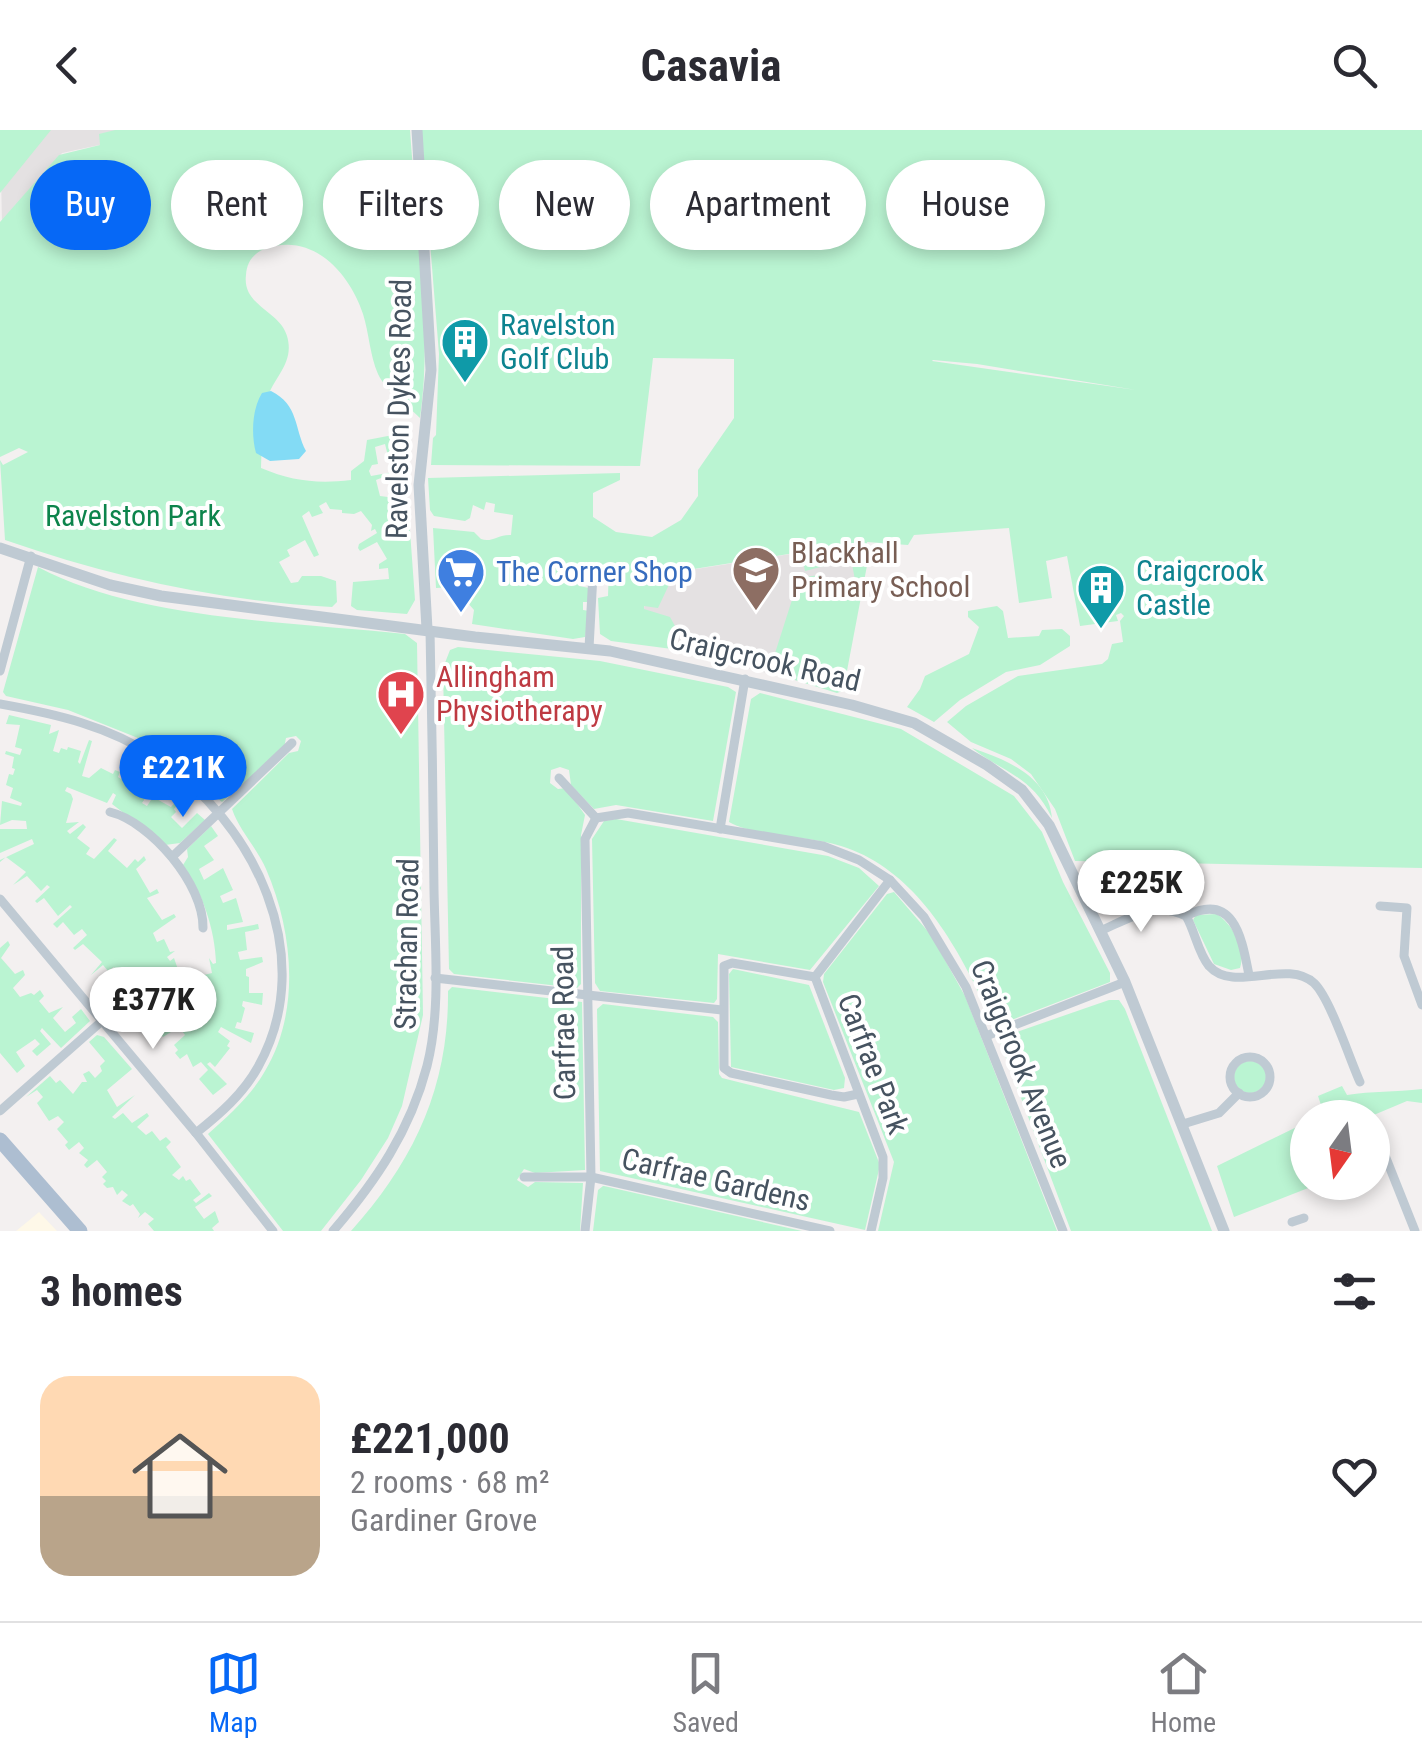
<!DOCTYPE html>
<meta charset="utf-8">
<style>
body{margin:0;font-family:"Roboto Condensed",sans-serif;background:#f2f2f3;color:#2b2b33;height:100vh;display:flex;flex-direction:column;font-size:38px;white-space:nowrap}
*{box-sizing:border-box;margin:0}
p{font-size:32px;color:#7c7c81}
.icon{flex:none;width:55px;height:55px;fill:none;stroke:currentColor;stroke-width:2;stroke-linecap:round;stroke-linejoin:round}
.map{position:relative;height:1101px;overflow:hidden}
.details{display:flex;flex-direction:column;background:#fff;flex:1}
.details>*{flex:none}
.hud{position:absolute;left:30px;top:30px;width:1362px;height:90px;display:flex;gap:20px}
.needle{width:65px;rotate:194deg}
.tools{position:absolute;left:1290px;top:970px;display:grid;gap:20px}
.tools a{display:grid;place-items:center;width:100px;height:100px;border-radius:50%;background:#fff;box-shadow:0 5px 15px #0003;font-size:50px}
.price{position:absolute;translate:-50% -85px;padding:0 22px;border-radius:35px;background:#fff;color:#222;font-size:32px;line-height:65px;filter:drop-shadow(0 2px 5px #0008)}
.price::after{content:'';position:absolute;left:50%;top:60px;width:30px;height:22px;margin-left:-15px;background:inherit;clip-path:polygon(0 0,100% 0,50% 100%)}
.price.on{background:#0668f6;color:#fff}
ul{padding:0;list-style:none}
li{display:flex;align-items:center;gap:30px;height:250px;padding:0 40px}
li+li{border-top:2px solid #e1e1e2}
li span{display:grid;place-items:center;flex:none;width:280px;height:200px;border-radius:30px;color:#555}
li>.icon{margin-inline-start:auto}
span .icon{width:120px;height:120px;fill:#fffc;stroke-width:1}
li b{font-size:42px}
h2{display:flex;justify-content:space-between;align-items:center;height:120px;padding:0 40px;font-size:42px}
.pill{padding:0 35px;border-radius:45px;background:#fff;box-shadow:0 5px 15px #0003;font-size:35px;line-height:90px}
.pill.on{background:#0668f6;color:#fff}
header{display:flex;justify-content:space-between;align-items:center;height:130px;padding:0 40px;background:#fff;font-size:45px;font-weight:700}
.menu{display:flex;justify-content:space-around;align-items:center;height:140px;border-top:2px solid #e1e1e2;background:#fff;font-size:28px;color:#7c7c81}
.menu a{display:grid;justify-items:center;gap:5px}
.menu .on{color:#0668f6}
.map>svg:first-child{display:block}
.commercial{fill:#fef8e8}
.education{fill:#e4e1e2}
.green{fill:#baf4d2;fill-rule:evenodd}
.water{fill:#83dbf5}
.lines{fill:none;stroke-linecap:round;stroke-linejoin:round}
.minor{stroke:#bfcad3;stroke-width:9}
.tertiary{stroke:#bfcad3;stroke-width:11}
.primary{stroke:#adbed1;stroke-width:15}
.labels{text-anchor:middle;stroke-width:8;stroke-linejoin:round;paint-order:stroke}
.culture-label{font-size:30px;fill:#0d838f;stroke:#fff;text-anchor:start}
.street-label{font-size:30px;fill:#465360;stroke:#fff}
.park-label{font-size:30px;fill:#0d844c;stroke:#fff}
.education-label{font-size:30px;fill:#785e54;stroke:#fff;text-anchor:start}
.shop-label{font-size:30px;fill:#366cbe;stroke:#fff;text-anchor:start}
.health-label{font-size:30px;fill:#be3a42;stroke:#fff;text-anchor:start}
</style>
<header><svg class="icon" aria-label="back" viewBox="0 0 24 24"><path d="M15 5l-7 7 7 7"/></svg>Casavia<svg class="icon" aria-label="search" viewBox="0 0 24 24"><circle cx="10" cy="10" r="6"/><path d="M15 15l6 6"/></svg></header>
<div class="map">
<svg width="1422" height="1101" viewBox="0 0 1422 1101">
<rect width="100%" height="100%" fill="#f3f0f0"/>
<!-- commercial -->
<path class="commercial" d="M39,1082L57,1101H16L27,1092Z"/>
<!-- education -->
<g class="education">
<path d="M0,0H169L62,23L2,93Z"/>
<path d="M866,412L842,562L687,523L683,518L672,515L644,480L646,447Z"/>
</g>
<!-- green -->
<g class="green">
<path d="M0,0H51L0,63Z"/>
<path d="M115,0H410C416,90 433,200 420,288C407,275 386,261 378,244C370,226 369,203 363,184C351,147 318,107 275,116C258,119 247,128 246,145C242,176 280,181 287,206C295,233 274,246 267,269C261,289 262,317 261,338C292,351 317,354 351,350V341L364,331L367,310L393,305L395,324L388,326L385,314L375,317L378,334L372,335L369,341L371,346L399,341L376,350L380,366L388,367L398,364L401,372L408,373L415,470L407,484L357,480L351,476L353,452L389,449L388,438L379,439V434L387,429L377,412L360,421L358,418L359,414L377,403L375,399L371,401L372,395L361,381L354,384L342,383V380L330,379L326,372L319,376L323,383L312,387L309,381L302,386L319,425L314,427L305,410L287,420L290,426L279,432L291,453L298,452L302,446H321L336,451L337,472L332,477C220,471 111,447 5,410L0,330L3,335L28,322L19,318L0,327V92L59,25L100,15L99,4Z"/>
<path d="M421,0H1422V738L1075,731L1055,679L1031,644L1011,629L971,612L947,592L966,576L1018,546L1102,534L1108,529L1112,514L1123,512L1120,491L1124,486L1121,483L1116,485L1118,491L1080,496L1067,426L1046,431L1052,468L1019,473L1009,398L914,405L908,415L867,412L869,425L846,546L848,559L837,563L769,542L799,448L819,445L821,456L855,450L852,434L848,430L805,441L801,422L675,442L658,478L644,476V479L670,487L675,496L672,519L611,511L600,504L598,468L608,466L609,436L581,434L579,456L589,458L590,472H583V480L590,481L585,507L573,509L472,494L474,480L454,457L436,458L433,398L474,402L481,409C492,413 499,404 511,405L513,385L494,382L495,374L486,372L484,380L473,375L470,388L465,391L434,386L430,380L428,348L620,343V350L593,363V387L616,402L652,407L681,390L698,366V340L734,288V229L653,228L640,336L431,335L433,308L436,305L439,224ZM933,230L977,234L1136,260L932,231Z"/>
<path d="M38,437C136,490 294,492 405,504L417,513L423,885L402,976L388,1008L361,1050L321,1101H283L208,1004C229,985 251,966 265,941C301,881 293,801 266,739C257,718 239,700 232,679L289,623L298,621L301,611L296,606L286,608L284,618L222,672L163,623L138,608L68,580L6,566L3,562Z"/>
<path d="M997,476L1003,481L1008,508L1039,506L1042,500L1062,499L1070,506V516L1040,535L1006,542L960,570L934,592L907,577L920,559L925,546L969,524L979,497L968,487V481Z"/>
<path d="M458,517L600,531L728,557L736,562L713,691L616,675L594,679L571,655L569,640L560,637L551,640L550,653L558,659L566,658L585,685L581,705V854L577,858L454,844L449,839L443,538L450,520Z"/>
<path d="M760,563L901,599L1014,666L1042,702L1063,752L1110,843V852L993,897C985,885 982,869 975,855C946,797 906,736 841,716C807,705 759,708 729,692L751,569Z"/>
<path d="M9,585L51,595L49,604L59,600L53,621L59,623L61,618L67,620L68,617L81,621L78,632L80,634L89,610L92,611L82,646L89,648L101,638L113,644L115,640L120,642L118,647L121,649L130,634L133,635L126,654L142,665L155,647L158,649L142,673L147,676L153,667L171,677L180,667L183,669L174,679L176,682L171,687L182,698L197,683L205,690L180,713L165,715L112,674L116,665L113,663L107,673L67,657L65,661L71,664L73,669L66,693L79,692L67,701L70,704L83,694L86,697L77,708L90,718L86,724L94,729L114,708L117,710L108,721L127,738L135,729L138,732L144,726L146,730L136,739L150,763L157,759L159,763L147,768L162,790L174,784L176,787L153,803L157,812L164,809L170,822L175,821L167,827L170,831L174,828L184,857L189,855L188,849L212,843L209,828L213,834L216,833C215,800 203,764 183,735L188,727L187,719L211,696L218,706L204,716L214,730L199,739L204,750L223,738L233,760L220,766L223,773L236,768L243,792L227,795V800L258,794L259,799L245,802L247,820L238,822L240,830L262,827L263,832L246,839V846L249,847V863H263L262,875L243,871L242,876L245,878L241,893L237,892L235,898L254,903L251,913L221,897L218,902L230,911L227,916L230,918L215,937L210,932L207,934L227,954L213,965L199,949L208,940L201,932L193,937L187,924L180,929L175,923L178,920L174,915L185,905L179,897L163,907L152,894L155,891L152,888L163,879L161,876L134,897L132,895L146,882L143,877L146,874L137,862L132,865L129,861L144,848L142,846L132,851L129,848L121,855L112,845L117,841L114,837L108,841L103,835L91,845L102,832L83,814L75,820L73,818L87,805L82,799L74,805L63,792L57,798L53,794L72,777L70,775L58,786L44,768L37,773L35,771L50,757L47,755L41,761L27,746L13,755L26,742L6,727L0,732V730L34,714L32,709L0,723V699H27L26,691L12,690L0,695L2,671L21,676L22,673L10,668L13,658L6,655L9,644L13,645L15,639L12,638L14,627L5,624L6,621L20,625L22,619L15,617L20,595L6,594Z"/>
<path d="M972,618C1007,630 1048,646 1052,688C1031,645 1005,644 972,618Z"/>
<path d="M616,689L828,726L859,738L879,756L810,840L718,824L717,869L714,873L600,861L595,853L592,709L604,691Z"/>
<path d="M894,762L931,805L965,866L1057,1101H878L894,1032L823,852L824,844L887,764Z"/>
<path d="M1217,784C1233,795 1246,819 1240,838L1231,840L1214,834L1193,790L1196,785Z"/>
<path d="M8,811L10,815L1,828L15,844L23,840L25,845L13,858L20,867L31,863L34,865L40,860L44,866L39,871L49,883L63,877L53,888L65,902L76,893L72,887L81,879L90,891L61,918L42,898L40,901L51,914L37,926L32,921L40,914L35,909L16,922L25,936L17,943L0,923V818Z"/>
<path d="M733,839L809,855L845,948L844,958L834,960L731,937L729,844Z"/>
<path d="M452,857L582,872L585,1040L535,1043L524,1039L517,1050L528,1057L535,1052L583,1053L580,1101H351C414,1031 449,957 448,861Z"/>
<path d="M1109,870H1119L1125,879L1212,1101H1071L1000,912L1005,906Z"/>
<path d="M603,874L713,887L718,892L719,944L722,948L859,982L880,1035L865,1100L600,1041L597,879Z"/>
<path d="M97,905L104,907L132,939L107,960L117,977L135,965L112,987L115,989L123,983L132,993L147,983L149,986L137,997L146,1005L152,1001L160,1011L166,1007L171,1012L166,1017L181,1037L172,1045L179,1050L183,1046L186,1051L190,1049L201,1064L193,1070L196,1073L209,1063L212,1066L195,1077L204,1089L215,1081L219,1092L212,1098L214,1101H154L148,1094L154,1089L145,1082L138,1088L140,1084L133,1074L130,1076L122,1071L128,1065L122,1060L117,1065L113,1057L107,1058L103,1054L106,1051L102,1047L107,1042L97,1030L87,1038L84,1035L88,1030L79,1023L84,1018L79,1012L69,1020L65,1015L68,1012L57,999L64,992L58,986L49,991L37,973L43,967L37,960L26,967L50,946L56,953L60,950L73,964L82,952H87L83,944L89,941L95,948L102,941L100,936L105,931L89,912Z"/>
<circle cx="1250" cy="947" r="16"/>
<path d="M1342,956L1347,965C1372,961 1395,962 1422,959V973L1407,971L1369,987H1317L1324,984L1318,966Z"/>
<path d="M1307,992L1308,1052L1321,1053L1234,1087L1217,1036Z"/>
<path d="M603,1056H604L802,1101H593L598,1060Z"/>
</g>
<!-- water -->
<path class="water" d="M271,261C299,275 294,298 306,321L299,329L270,331L256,323C251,305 252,279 262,263Z"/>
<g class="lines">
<!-- minor -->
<g class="minor">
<path d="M589,518L593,444"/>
<path d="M0,541L31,426"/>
<path d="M0,574C56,584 109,596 157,628C254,692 320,826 258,937C243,964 220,984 196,1003"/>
<path d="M559,648L596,688"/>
<path d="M110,682C151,692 204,755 203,798"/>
<path d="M596,688L628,683L823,716L859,730L890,750L924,787L966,857L1063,1101"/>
<path d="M720,699L745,549"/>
<path d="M172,727L292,613"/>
<path d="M0,769L196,1003L273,1101"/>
<path d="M1380,776L1407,778L1404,826L1422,875"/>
<path d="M1186,786C1235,761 1242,810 1249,845"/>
<path d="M1100,801C1128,789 1156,770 1186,786C1195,801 1198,823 1209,836C1234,864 1286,828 1314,853C1330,868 1350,930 1360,952"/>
<path d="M815,847L732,833L724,836V938L731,943L831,965L844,967L858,964"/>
<path d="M435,848L722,880"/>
<path d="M986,906L1125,852"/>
<circle cx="1250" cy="947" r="20"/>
<path d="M0,981L102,891"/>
<path d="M1183,994L1219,983L1239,963"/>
<path d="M1378,1008L1415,1101"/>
<path d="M524,1047H591L830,1101"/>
<path d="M1292,1092L1304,1088"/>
<path d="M333,1101C376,1051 410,1001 427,936C441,881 435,817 434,760C433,673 432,587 430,500"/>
<path d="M585,1101L591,1047L585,709L596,688"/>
<path d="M871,1101L883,1048V1027L815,847L890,750"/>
</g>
<!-- tertiary -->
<g class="tertiary">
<path d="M417,0L431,240L419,355L427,499"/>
<path d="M0,418L110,455L161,466L475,507L610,521L852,575L914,593L987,635L1022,660L1049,695L1125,852L1224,1101"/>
</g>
<!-- primary -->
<path class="primary" d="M0,1010L80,1101"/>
</g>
<!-- icons -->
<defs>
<g id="building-pin" transform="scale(2.5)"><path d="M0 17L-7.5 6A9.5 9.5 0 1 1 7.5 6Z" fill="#0f9aa8" stroke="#fff"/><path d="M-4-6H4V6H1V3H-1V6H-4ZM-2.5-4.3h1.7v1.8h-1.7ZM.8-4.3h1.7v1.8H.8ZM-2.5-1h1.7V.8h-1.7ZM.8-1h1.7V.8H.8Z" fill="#fff"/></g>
<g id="school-pin" transform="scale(2.5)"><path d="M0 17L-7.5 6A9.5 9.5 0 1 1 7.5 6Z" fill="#8d6e63" stroke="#fff"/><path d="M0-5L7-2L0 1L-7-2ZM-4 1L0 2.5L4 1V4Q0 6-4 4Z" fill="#fff"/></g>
<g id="supermarket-pin" transform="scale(2.5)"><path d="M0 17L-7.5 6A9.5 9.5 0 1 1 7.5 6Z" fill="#3f7fe0" stroke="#fff"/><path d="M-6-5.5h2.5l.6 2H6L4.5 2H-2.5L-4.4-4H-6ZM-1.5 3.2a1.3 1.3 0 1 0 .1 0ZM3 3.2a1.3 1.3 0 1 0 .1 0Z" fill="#fff"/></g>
<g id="hospital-pin" transform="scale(2.5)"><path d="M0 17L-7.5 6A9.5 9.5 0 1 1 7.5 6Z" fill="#e0444e" stroke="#fff"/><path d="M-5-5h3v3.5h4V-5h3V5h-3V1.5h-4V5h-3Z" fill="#fff"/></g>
</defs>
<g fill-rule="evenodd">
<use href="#building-pin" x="465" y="212"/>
<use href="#school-pin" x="756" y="440"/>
<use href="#supermarket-pin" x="461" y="442"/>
<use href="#building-pin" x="1101" y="458"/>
<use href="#hospital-pin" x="401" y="564"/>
</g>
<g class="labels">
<!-- culture labels -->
<g class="culture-label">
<text x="500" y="205">Ravelston<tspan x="500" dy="34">Golf Club</tspan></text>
<text x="1136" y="451">Craigcrook<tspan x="1136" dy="34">Castle</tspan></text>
</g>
<!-- street labels -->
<g class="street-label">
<text transform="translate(399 279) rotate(-89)" y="10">Ravelston Dykes Road</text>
<text transform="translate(765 530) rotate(13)" y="10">Craigcrook Road</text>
<text transform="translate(407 814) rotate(-89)" y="10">Strachan Road</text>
<text transform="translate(564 893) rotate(-91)" y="10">Carfrae Road</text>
<text transform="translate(873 934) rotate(69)" y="10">Carfrae Park</text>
<text transform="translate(1021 934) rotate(68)" y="10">Craigcrook Avenue</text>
<text transform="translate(716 1050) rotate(13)" y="10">Carfrae Gardens</text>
</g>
<!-- park labels -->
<g class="park-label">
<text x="133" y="396">Ravelston Park</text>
</g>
<!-- education labels -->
<g class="education-label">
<text x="791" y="433">Blackhall<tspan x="791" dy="34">Primary School</tspan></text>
</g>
<!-- shop labels -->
<g class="shop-label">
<text x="496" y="452">The Corner Shop</text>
</g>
<!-- health labels -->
<g class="health-label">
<text x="436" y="557">Allingham<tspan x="436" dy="34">Physiotherapy</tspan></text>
</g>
</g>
</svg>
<div class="tools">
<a><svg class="needle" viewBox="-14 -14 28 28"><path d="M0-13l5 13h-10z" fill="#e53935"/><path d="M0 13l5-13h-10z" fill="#7c7c81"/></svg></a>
</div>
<b class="price on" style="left:183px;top:690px">£221K</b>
<b class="price" style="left:1141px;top:805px">£225K</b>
<b class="price" style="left:153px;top:922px">£377K</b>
<div class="hud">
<a class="pill on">Buy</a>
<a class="pill">Rent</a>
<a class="pill">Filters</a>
<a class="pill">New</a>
<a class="pill">Apartment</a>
<a class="pill">House</a>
</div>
</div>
<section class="details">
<h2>3 homes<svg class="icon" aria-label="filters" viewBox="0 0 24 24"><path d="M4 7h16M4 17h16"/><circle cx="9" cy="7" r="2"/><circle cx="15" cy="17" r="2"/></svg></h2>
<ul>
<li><span style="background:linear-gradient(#ffd9b3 60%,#b9a48a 0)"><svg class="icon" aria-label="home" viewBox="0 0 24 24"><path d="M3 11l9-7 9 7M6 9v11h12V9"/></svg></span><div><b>£221,000</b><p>2 rooms · 68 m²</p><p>Gardiner Grove</p></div><svg class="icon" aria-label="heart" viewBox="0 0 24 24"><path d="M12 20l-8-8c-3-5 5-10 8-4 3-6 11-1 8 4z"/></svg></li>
</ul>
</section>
<nav class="menu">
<a class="on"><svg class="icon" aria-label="map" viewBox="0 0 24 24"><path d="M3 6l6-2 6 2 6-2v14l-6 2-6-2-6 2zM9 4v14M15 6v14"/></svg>Map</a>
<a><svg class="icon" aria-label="saved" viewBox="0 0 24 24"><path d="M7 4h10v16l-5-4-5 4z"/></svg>Saved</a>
<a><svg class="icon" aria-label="home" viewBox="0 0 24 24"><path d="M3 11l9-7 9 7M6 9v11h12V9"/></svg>Home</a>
</nav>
